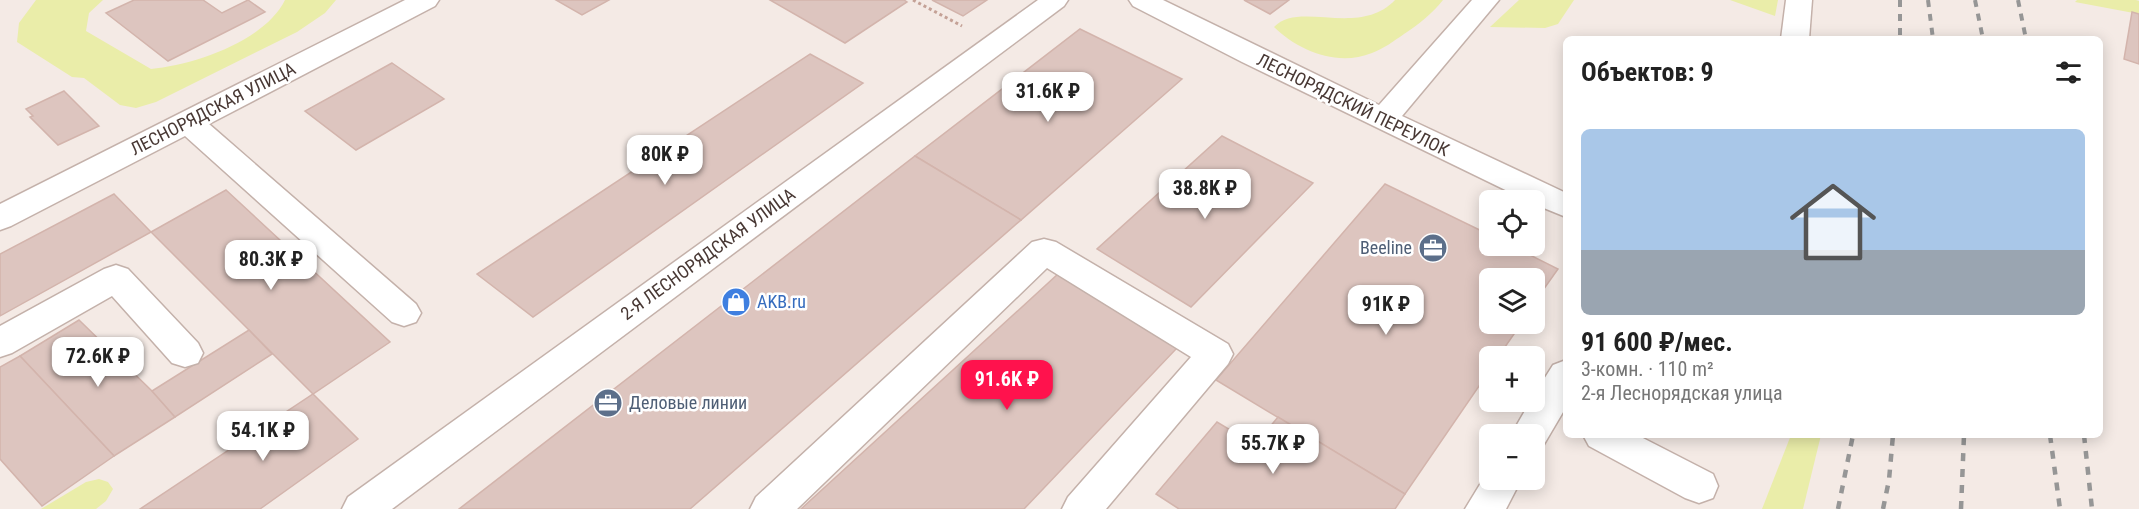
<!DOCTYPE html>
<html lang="ru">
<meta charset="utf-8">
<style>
body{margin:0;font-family:"Roboto Condensed",sans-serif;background:#f6f6f6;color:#222;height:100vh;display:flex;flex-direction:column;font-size:22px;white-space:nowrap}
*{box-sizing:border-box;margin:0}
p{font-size:20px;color:#767676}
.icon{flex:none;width:33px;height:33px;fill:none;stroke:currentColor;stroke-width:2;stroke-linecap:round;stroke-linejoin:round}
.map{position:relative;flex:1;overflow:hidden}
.panel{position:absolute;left:1563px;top:36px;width:540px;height:402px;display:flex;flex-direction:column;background:#fff;border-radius:9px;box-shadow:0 3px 15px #0003}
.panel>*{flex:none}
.tools{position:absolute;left:1479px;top:190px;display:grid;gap:12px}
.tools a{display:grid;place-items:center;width:66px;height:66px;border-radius:9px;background:#fff;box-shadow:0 3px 15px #0003;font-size:30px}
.price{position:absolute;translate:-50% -51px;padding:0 14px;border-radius:12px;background:#fff;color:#222;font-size:20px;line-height:39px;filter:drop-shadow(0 2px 3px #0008)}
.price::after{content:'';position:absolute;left:50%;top:36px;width:18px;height:14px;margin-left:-9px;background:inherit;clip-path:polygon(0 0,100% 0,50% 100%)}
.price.on{background:#ff124d;color:#fff}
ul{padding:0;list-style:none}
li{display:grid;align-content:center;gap:12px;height:318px;padding:0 18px}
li+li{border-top:2px solid #e0e0e0}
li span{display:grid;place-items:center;height:186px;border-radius:9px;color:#555}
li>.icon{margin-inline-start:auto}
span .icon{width:108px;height:108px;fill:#fffc;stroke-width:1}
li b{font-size:26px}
h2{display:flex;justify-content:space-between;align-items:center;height:72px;padding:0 18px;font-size:26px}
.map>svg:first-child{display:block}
.green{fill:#eaeda9}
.building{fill:#ddc5bf;stroke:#d3b4ac;stroke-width:1.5}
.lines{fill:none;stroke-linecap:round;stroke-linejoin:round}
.minor-casing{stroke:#c4b1aa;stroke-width:3}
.path{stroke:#c4a196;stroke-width:3;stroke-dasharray:3 3;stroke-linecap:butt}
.minor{fill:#fff;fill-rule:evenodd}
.rail-far1{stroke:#969696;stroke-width:4;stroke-dasharray:7 7;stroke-linecap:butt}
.rail{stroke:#969696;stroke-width:4.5;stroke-dasharray:8 8;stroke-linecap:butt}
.labels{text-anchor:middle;stroke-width:5;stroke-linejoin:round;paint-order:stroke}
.street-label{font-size:18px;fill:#483834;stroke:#fff}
.service-label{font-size:18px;fill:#4e5e75;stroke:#fff;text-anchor:end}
.shop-label{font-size:18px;fill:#366cbe;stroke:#fff;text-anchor:start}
</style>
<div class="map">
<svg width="2139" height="509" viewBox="0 0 2139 509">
<rect width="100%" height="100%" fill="#f4eae5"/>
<!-- green -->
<g class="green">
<path d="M36,0H103L89,13L86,31L151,69C194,65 265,41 285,0H336L325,13L297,32L156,102L136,108L120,105L84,78L72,77L17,42L19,23Z"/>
<path d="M1395,0H1443C1433,13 1418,25 1404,34C1394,41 1383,49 1372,53C1337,67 1299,51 1274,27C1299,0 1359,38 1395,0Z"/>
<path d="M1519,0H1574L1558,24L1545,28L1490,27Z"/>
<path d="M1730,0H1778L1775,16Z"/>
<path d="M2077,0H2136L2139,1V14L2075,2Z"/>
<path d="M1791,435H1821L1803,509H1762Z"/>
<path d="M99,479L108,482L113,489L106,501L96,509H41L86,482Z"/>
</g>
<!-- building -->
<g class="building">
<path d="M134,0H203L222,13L248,0L265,12L168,61L106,13Z"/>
<path d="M556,0H609L582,15Z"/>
<path d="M770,0H904L907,2L845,43Z"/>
<path d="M932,0H987L963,16Z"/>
<path d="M1244,0H1289L1270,14Z"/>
<path d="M2132,12L2139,14V64L2124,59Z"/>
<path d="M1080,29L1182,79L1021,220L915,156Z"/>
<path d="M810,54L863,83L533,317L477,274Z"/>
<path d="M392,63L444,99L356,150L305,111Z"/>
<path d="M64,91L99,126L58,145L30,117L33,116L26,109Z"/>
<path d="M1222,136L1313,183L1191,307L1097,249Z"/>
<path d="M915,156L1021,220L690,509H459Z"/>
<path d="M1385,184L1490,235V246H1512L1558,269L1534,303V279H1490V324H1521L1498,357H1490V370L1405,494L1216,380Z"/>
<path d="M226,190L390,342L313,394L151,232Z"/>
<path d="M114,194L151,232L0,316V254Z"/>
<path d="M1058,274L1177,348L1024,509H801Z"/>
<path d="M79,320L152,391L175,417L114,456L20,356Z"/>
<path d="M249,330L272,354L175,417L152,391Z"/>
<path d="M20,356L114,456L42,506L0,459V367Z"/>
<path d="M313,394L358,439L260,509H140Z"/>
<path d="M1278,417L1405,494L1395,509H1179L1156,494L1217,422L1255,445Z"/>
</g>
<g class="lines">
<!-- minor casing -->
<g class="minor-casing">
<g id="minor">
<path d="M405,0H439L435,6L209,124L416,304L421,313L416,322L404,326L392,322L185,136L11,226L0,230V204Z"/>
<path d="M1038,0H1068L1064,6L392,509H342L348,497Z"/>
<path d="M1129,0H1163L1379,105L1472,0H1499L1402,116L1566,193V217L1534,204V201H1528L1242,62L1133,6Z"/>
<path d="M1786,0H1812L1809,39H1781Z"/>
<path d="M1044,239L1056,242L1228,344L1233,354L1228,364L1106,509H1062L1068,497L1191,357L1047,268L797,509H750L756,497L1032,242Z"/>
<path d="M116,265L128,269L198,343L203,353L198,363L185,367L172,363L112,296L12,353L0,357V326L104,269Z"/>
<path d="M1566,360V407L1543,446L1534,449V435H1511L1530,402H1534V395L1553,365Z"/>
<path d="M1583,435H1637L1713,474L1718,486L1713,498L1699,503L1685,498L1589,446Z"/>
<path d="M1490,468V480H1521L1506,509H1465Z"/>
</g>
</g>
<!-- path -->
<path class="path" d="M913,0L962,26"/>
<!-- minor -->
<use href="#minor" class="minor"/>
<!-- rail-far1 -->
<g class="rail-far1">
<path d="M1900,0V39"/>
<path d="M1928,0L1933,39"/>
<path d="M1975,0L1983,39"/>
<path d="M2018,0L2026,39"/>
</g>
<!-- rail -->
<g class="rail">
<path d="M2050,435L2060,509"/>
<path d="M2084,435L2092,509"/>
<path d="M1838,509L1853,435"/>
<path d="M1883,509L1889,480L1893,435"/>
<path d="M1961,509L1964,435"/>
</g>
</g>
<!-- icons -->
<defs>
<g id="office-disc" transform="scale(1.5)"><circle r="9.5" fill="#5c6f8a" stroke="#fff"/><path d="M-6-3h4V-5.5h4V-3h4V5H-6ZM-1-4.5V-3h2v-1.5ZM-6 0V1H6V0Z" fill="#fff"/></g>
<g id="shop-disc" transform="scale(1.5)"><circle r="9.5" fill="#3f7fe0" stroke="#fff"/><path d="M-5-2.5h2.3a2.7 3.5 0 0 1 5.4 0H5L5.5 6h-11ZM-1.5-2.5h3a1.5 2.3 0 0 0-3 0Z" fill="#fff"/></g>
</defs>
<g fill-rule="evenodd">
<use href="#office-disc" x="1433" y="248"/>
<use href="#shop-disc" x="736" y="302"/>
<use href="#office-disc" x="608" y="403"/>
</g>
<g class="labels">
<!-- street labels -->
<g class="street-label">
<text transform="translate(1353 105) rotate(26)" y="6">ЛЕСНОРЯДСКИЙ ПЕРЕУЛОК</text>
<text transform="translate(213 109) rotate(-27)" y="6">ЛЕСНОРЯДСКАЯ УЛИЦА</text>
<text transform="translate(708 254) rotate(-36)" y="6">2-Я ЛЕСНОРЯДСКАЯ УЛИЦА</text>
</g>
<!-- service labels -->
<g class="service-label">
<text x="1412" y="254">Beeline</text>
<text x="629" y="409" text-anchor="start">Деловые линии</text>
</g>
<!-- shop labels -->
<g class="shop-label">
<text x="757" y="308">AKB.ru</text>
</g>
</g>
</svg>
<div class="tools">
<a><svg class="icon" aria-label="locate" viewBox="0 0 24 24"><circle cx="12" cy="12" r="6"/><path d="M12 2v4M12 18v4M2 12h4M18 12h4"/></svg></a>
<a><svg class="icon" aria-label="layers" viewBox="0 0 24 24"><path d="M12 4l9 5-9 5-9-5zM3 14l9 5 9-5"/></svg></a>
<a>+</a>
<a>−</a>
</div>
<b class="price" style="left:1048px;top:123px">31.6K ₽</b>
<b class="price" style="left:665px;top:186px">80K ₽</b>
<b class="price" style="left:1205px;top:220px">38.8K ₽</b>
<b class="price" style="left:271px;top:291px">80.3K ₽</b>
<b class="price" style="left:1386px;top:336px">91K ₽</b>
<b class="price" style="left:98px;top:388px">72.6K ₽</b>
<b class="price on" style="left:1007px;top:411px">91.6K ₽</b>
<b class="price" style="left:263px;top:462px">54.1K ₽</b>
<b class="price" style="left:1273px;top:475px">55.7K ₽</b>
<section class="panel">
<h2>Объектов: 9<svg class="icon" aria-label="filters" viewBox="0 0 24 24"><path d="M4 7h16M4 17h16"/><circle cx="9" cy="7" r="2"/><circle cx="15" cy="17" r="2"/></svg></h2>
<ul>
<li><span style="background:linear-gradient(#a9c7e8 65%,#9aa5b1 0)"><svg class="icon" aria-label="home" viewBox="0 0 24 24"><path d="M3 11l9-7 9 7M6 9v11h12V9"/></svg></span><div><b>91 600 ₽/мес.</b><p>3-комн. · 110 m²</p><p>2-я Леснорядская улица</p></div></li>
</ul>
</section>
</div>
